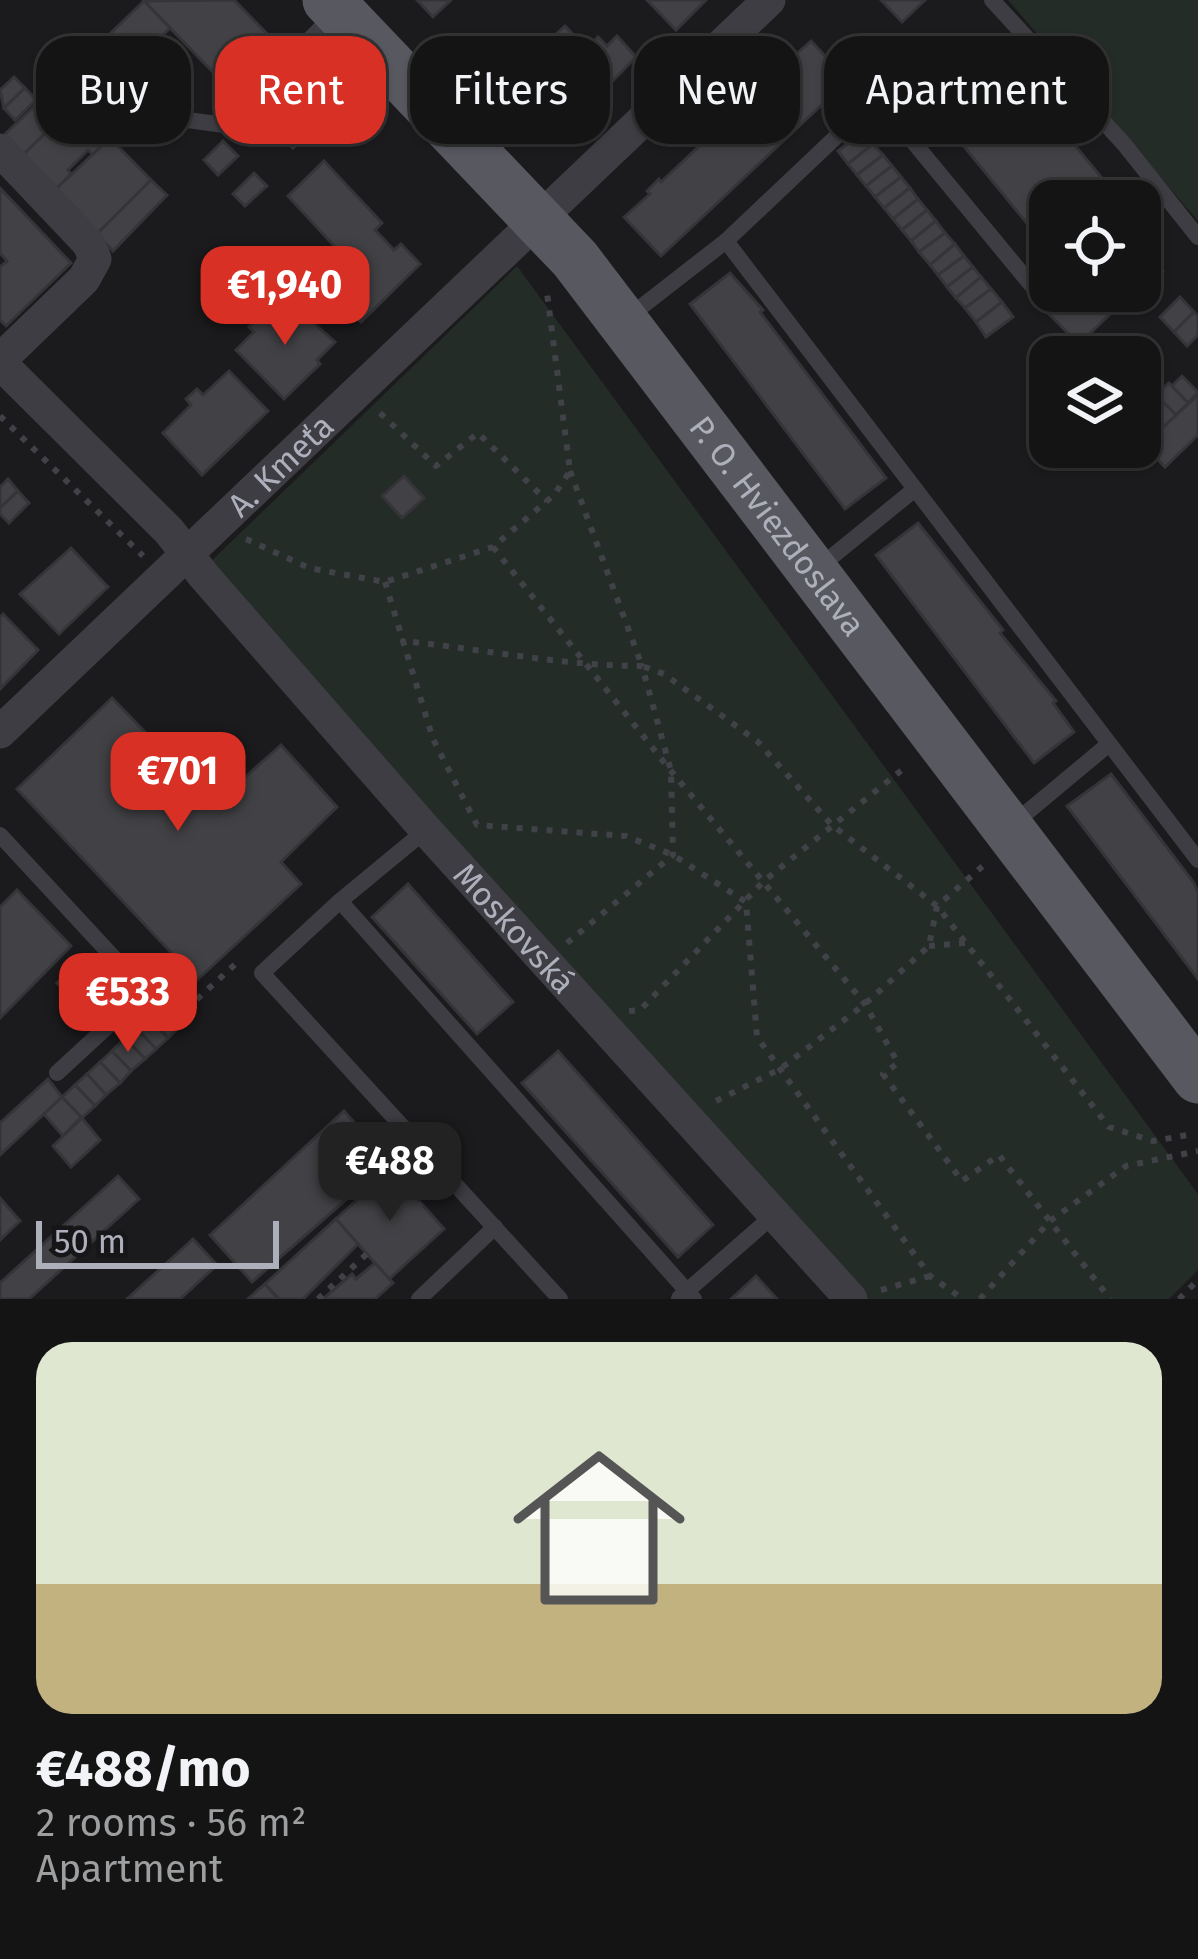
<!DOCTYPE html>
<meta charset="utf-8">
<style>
body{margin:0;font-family:"Fira Sans",sans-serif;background:#212122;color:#f1f3f6;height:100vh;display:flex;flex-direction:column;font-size:45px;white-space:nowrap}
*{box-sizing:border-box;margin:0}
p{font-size:39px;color:#9d9ea0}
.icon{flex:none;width:66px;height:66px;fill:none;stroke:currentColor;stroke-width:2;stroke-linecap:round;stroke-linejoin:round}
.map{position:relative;height:1299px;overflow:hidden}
.sheet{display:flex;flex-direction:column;background:#141415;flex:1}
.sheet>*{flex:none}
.guide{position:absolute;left:36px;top:36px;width:1128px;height:108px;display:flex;gap:24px}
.fabs{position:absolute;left:1029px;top:180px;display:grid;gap:24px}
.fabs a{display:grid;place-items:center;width:132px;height:132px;border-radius:24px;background:#141415;box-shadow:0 3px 9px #0004,0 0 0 3px #333334;font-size:60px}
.scale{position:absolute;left:36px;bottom:30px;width:243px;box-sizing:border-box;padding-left:12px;border:6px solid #adafbb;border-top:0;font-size:33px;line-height:42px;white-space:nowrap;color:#adafbb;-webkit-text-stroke:9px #161517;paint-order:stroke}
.price{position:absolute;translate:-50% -102px;padding:0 27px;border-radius:24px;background:#d93025;color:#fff;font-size:39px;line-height:78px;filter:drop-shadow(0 3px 6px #0008)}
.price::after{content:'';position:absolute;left:50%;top:72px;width:36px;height:27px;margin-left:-18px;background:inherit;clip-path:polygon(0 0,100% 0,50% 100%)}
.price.on{background:#222;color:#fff}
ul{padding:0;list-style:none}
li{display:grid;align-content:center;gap:24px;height:636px;padding:0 36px}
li+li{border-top:3px solid #333334}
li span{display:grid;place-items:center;height:372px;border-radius:36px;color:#555}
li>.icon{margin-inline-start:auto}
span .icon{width:216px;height:216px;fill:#fffc;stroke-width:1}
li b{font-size:51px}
.pill{padding:0 42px;border-radius:36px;background:#141415;box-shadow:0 3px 9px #0004,0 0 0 3px #333334;font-size:42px;line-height:108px}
.pill.on{background:#d93025;color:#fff}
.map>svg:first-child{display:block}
.green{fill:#242c27}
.building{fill:#424246;stroke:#353438;stroke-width:3}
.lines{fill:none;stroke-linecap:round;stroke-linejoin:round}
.path{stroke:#414248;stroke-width:6;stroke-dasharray:6 9;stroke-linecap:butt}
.lane{stroke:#3d3d43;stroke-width:16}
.street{stroke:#3d3d43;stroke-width:33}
.primary{stroke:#575860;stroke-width:51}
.labels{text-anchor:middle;stroke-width:10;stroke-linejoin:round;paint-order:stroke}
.street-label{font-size:33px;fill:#adafbb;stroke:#161517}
</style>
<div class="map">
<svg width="1198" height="1299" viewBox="0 0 1198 1299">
<rect width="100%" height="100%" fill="#1b1a1c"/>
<!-- green -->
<g class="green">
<path d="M1008,0H1198V221Z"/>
<path d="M517,266L1198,1194V1270L1169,1299H861L203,569Z"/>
</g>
<!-- building -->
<g class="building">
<path d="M234,0L285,52L237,97L144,1Z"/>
<path d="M417,0H451L433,17Z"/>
<path d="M647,0H706L676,30Z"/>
<path d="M881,0H925L902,22Z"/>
<path d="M144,1L170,28L83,112L56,86Z"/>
<path d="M565,26L587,49L598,37L607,46L617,36L636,57L584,110L533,55Z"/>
<path d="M987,39L1116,195L1109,201H1050L1048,249L920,93Z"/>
<path d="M811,41L848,80L661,256L624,217L650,194L647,191L659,179L661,182L712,134L709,131L721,120L723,123L774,75L771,71L777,66L782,61L785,64Z"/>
<path d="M932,54L947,71L920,93L908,77Z"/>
<path d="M302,67L338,104L293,148L258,111Z"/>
<path d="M14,77L25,88L4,108L0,90Z"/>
<path d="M56,86L74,105L22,156L3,136Z"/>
<path d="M25,88L36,100L15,120L4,108Z"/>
<path d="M74,105L107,141L93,155L88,150L68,170L71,174L55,190L22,156Z"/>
<path d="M864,131L873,144L848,164L838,151Z"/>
<path d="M110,138L151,180L97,234L55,190Z"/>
<path d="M223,141L238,156L218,175L204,160Z"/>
<path d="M873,144L883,155L857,175L848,164Z"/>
<path d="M883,155L892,166L866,186L857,175Z"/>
<path d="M324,161L382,223L375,230L394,250L401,244L420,264L361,322L327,286L350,263L288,196Z"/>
<path d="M892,166L901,177L875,197L866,186Z"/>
<path d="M254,173L267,186L245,206L233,194Z"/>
<path d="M901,177L910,188L884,208L875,197Z"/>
<path d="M151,180L167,195L113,251L97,234Z"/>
<path d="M0,188L71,263L6,326L0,320V267L7,261L0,253Z"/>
<path d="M910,188L918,199L893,219L884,208Z"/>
<path d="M918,199L927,210L902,230L893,219Z"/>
<path d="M927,210L936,221L911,241L902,230Z"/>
<path d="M936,221L945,233L919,252L911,241Z"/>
<path d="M945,233L955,244L930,265L919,252Z"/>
<path d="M955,244L964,256L938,275L930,265Z"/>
<path d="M1140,249L1163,271L1125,307L1107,291H1140Z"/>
<path d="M964,256L973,267L947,287L938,275Z"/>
<path d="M273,262L284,273L259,296L249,285Z"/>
<path d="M973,267L981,277L956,298L947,287Z"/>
<path d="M284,273L298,288L274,311L259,296Z"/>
<path d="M730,273L763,310L760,312L886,478L845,509L690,304Z"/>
<path d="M981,277L991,289L965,308L956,298Z"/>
<path d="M991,289L1002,302L976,322L965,308Z"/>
<path d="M1071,291H1101L1094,300L1109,315L1079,344L1048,313Z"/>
<path d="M1180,297L1194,312L1174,332L1160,317Z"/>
<path d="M289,301L335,342L317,360L320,364L284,399L236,350L254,332L249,327L265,312L271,318Z"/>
<path d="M1002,302L1013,317L986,337L976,322Z"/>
<path d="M1194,312L1198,316V335L1187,346L1174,332Z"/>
<path d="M229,371L268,411L202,475L163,433L191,405L186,399L197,389L203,395Z"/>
<path d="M1182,376L1198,392L1188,403L1172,386Z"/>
<path d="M1169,383L1188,403L1176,415L1156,395Z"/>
<path d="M1156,395L1176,415L1165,426L1145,406Z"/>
<path d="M1198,395V435L1165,467L1144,445Z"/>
<path d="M1145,406L1165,426L1154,436L1140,422V410Z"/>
<path d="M404,476L424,498L402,518L382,496Z"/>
<path d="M8,479L18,491L0,508V487Z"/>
<path d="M18,491L29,503L9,523L0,514V508Z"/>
<path d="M918,523L1003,630L1000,633L1056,701L1053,703L1074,732L1034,763L876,555Z"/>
<path d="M71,548L108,587L59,634L20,594Z"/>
<path d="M3,614L38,650L0,689V617Z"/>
<path d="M112,698L215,804L281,745L337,807L281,862L301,884L197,980L17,789Z"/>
<path d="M1111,774L1194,883L1198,893V979L1067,806Z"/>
<path d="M408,884L513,1002L477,1034L372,917Z"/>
<path d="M17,890L71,946L0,1018V907Z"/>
<path d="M80,961L99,981L76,1003L57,983Z"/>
<path d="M171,996L191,1017L179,1027L160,1006Z"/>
<path d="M160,1006L179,1027L168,1038L148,1017Z"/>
<path d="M148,1017L168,1038L156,1049L136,1028Z"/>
<path d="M136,1028L156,1049L145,1059L125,1038Z"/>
<path d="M125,1038L145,1059L131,1071L112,1051Z"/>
<path d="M112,1051L131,1071L120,1083L100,1062Z"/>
<path d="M558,1051L713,1225L678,1257L522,1083Z"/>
<path d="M100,1062L120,1083L106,1095L87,1074Z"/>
<path d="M87,1074L106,1095L95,1106L75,1085Z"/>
<path d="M48,1079L62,1097L0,1155V1123Z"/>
<path d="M75,1085L95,1106L82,1118L62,1097Z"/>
<path d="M62,1097L81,1117L63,1136L44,1114Z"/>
<path d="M344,1111L389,1162L252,1282L210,1235Z"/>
<path d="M82,1118L100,1140L71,1167L53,1146Z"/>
<path d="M391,1169L444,1229L389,1279L336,1219Z"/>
<path d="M118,1176L139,1199L29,1299H0V1283Z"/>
<path d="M0,1198L20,1221L0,1240Z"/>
<path d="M336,1219L358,1244L303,1299H279L265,1284Z"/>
<path d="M193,1239L217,1265L180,1299H127Z"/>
<path d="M375,1263L393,1283L375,1299H323L352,1274L356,1279Z"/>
<path d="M756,1276L777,1299H731Z"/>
<path d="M265,1284L278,1299H248L259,1289Z"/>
</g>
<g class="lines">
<!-- path -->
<g class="path">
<path d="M380,413L436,466L478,433L547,501"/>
<path d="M0,416L143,556"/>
<path d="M570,471L642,666L664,674L757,741L832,825L937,906L1109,1127L1153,1141L1188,1135"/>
<path d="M246,539L309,568L385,582L493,547L554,495L570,471L547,293"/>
<path d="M493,547L671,771L865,1004L898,1063L883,1074L962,1181L999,1155L1110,1299"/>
<path d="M385,582L403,641"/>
<path d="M567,943L673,855L671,771L642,666C562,666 483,649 403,641L433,739L477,825L626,836L673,855L746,902L757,1037L930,1276L963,1299"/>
<path d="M929,946L966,943"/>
<path d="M155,970L160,965L195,1001L241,959"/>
<path d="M629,1011L640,1010L764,881L908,765"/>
<path d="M716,1101L780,1069L865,1004L929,946L937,906L984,865"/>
<path d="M881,1290L930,1276"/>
<path d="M318,1299L434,1192"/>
<path d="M980,1299L1050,1221L1126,1166L1198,1151"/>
<path d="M1179,1299L1198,1280"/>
</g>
<!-- lane -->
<g class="lane">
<path d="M992,0L1124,144L1198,237"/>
<path d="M144,114L224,125L334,15"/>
<path d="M1140,212L1164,195"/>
<path d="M1050,275L1033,287L877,98L726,241L1198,860"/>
<path d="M627,318L726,241"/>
<path d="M818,568L915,489"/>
<path d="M1013,824L1109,744"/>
<path d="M426,830L340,901L262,973L560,1299"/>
<path d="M0,835L139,985L135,1001L57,1073"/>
<path d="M340,901L694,1299"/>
<path d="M679,1298L774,1215"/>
<path d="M419,1299L495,1227"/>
</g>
<!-- street -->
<g class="street">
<path d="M0,150L89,244L95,259L84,279L0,360"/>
<path id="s1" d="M0,363L169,531L204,576L426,830L851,1299"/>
<path id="s2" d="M0,732L769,0"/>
</g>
<!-- primary -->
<path class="primary" id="s3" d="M328,0L575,259L1198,1078"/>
</g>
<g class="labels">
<!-- street labels -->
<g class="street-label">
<text dy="12" stroke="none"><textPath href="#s2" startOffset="387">A. Kmeťa</textPath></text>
<text dy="12" stroke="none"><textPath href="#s3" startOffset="693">P. O. Hviezdoslava</textPath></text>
<text dy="12" stroke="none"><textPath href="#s1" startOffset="765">Moskovská</textPath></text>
</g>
</g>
</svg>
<div class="fabs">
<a><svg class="icon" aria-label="locate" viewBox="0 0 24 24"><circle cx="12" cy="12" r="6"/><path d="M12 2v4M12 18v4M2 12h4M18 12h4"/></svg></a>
<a><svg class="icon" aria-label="layers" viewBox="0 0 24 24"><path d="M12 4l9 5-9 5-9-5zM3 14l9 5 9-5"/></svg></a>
</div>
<div class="scale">50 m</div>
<b class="price" style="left:285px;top:348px">€1,940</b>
<b class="price" style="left:178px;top:834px">€701</b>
<b class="price" style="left:128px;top:1055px">€533</b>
<b class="price on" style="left:390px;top:1224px">€488</b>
<div class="guide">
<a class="pill">Buy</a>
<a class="pill on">Rent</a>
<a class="pill">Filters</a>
<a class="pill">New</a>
<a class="pill">Apartment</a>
</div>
</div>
<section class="sheet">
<ul>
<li><span style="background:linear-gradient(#dfe7d0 65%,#c2b280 0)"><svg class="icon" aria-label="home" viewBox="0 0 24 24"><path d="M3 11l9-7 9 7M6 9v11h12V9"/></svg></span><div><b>€488/mo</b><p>2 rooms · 56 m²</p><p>Apartment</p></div></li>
</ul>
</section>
